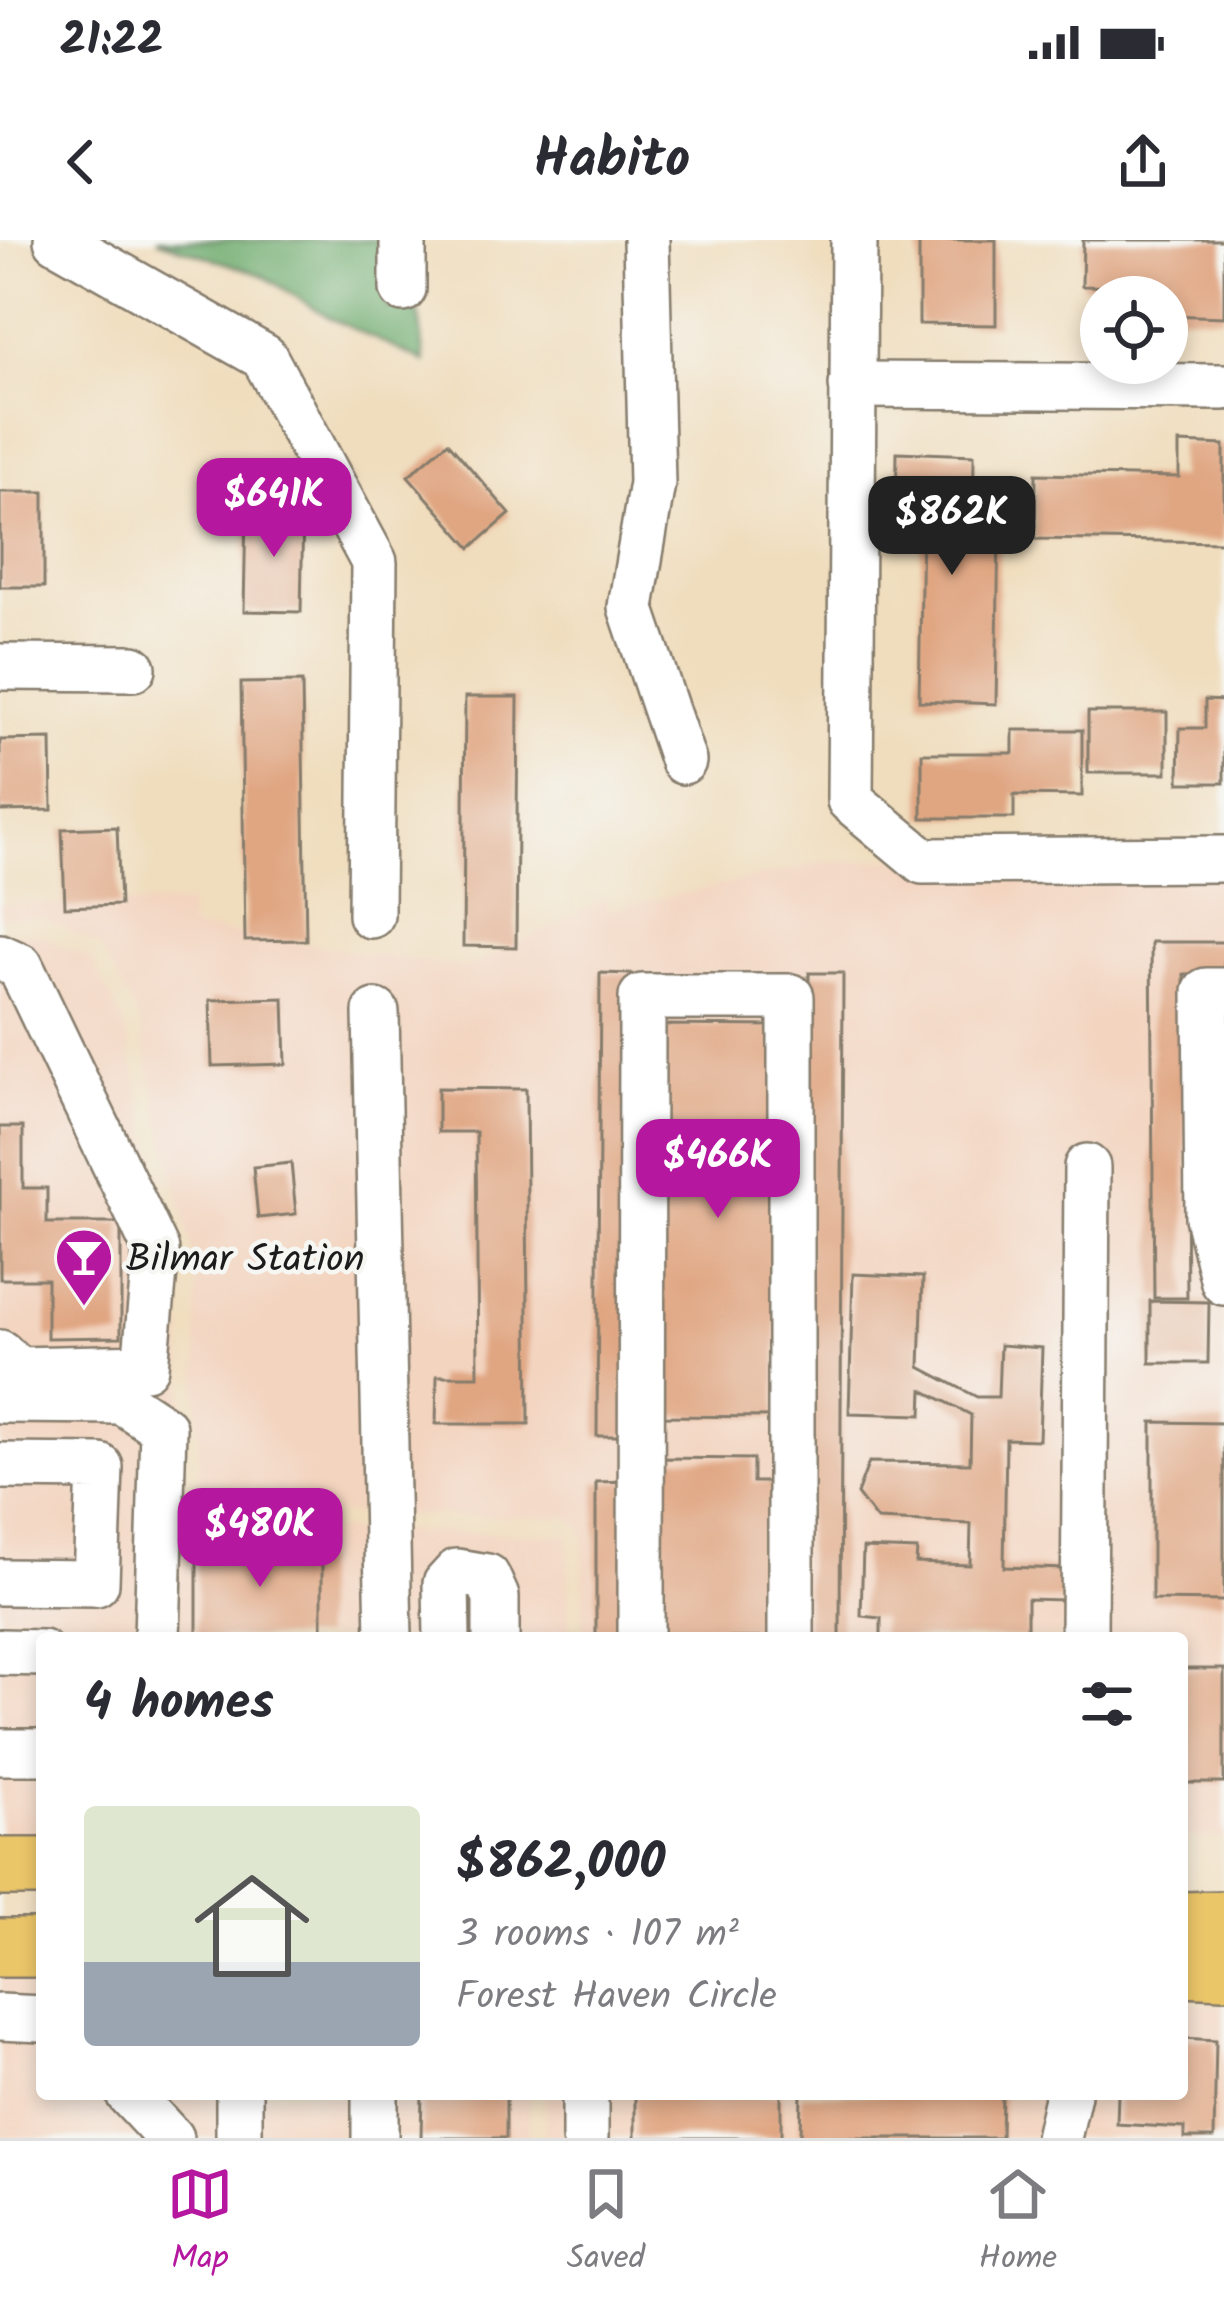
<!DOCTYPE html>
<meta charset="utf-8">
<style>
body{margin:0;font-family:Kalam,sans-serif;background:#f7f7f7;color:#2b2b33;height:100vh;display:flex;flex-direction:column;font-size:45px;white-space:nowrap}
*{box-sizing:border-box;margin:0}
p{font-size:39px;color:#7c7c81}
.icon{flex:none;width:66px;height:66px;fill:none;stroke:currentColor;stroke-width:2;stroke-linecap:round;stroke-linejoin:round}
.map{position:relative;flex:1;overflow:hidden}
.panel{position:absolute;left:36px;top:1392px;width:1152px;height:468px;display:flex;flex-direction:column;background:#fff;border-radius:12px;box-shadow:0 6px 18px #0003}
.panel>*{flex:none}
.controls{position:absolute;left:1080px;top:36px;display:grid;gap:24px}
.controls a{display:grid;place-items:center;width:108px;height:108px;border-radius:50%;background:#fff;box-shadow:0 6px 18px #0003;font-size:60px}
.price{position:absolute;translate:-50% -102px;padding:0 27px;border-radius:24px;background:#b5179e;color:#fff;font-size:39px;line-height:78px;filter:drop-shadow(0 3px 6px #0008)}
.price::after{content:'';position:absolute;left:50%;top:72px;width:36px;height:27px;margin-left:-18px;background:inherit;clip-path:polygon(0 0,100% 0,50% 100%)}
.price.active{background:#222;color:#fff}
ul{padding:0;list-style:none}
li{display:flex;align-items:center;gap:36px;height:300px;padding:0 48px}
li+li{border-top:3px solid #e1e1e2}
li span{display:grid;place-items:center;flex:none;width:336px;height:240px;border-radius:12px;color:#555}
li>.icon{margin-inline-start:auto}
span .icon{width:144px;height:144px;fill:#fffc;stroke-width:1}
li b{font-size:51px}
h2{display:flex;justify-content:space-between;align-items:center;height:144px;padding:0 48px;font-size:51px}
.status{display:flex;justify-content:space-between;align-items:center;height:84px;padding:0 60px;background:#fff;direction:ltr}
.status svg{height:33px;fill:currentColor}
header{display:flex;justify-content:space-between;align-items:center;height:156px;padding:0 48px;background:#fff;font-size:54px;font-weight:700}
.tab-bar{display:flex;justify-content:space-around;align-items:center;height:168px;border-top:3px solid #e1e1e2;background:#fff;font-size:33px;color:#7c7c81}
.tab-bar a{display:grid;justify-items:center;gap:6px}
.tab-bar .active{color:#b5179e}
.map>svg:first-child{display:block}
.built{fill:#f3d4bf}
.forest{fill:#6fac6e;stroke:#466445;stroke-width:3}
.building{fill:#e0a682}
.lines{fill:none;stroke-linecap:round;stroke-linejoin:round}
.minor-casing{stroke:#867c6c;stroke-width:50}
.major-casing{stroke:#867c6c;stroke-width:62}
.minor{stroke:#fff;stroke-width:45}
.major{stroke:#ebc669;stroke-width:57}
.labels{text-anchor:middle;stroke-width:9;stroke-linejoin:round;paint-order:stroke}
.poi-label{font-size:39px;fill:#1c1c1c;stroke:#f6f6f2;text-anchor:start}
</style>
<div class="status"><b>21:22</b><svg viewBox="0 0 49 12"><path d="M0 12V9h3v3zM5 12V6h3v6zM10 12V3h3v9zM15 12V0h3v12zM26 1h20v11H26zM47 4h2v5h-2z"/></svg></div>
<header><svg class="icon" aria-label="back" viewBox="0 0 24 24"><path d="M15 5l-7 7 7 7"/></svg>Habito<svg class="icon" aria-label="share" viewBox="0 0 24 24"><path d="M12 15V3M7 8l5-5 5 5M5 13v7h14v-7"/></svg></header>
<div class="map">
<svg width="1224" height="1898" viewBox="0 0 1224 1898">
<rect width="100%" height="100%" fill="#f6f6f2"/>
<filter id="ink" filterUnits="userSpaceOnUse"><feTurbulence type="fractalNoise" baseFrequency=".00833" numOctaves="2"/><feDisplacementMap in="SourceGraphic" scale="24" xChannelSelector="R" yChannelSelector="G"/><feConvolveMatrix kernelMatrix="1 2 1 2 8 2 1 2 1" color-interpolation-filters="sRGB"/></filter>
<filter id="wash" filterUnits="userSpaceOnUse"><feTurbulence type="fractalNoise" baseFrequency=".004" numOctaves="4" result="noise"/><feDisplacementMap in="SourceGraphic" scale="48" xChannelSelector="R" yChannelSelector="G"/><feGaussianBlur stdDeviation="2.7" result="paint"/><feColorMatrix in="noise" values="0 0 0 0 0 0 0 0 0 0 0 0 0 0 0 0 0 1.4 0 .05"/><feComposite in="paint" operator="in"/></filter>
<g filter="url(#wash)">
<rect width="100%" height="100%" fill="#f0ddbd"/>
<!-- built -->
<g class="built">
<path d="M1224,604V1598L1182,1597V1398H583V1289L570,1278L199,1271L196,1029L137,775L99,706L42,678H0V664H189L190,687L468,728L606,659L607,670L825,622Z"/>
<path d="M0,693H36L90,718L123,780L182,1033L185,1287L569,1294V1398H42V1599H0Z"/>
<path d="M0,1736H42V1854H530L529,1898H0Z"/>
<path d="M1182,1763L1224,1764V1898H544L545,1854H1182Z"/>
</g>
<!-- forest -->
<path class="forest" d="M157,0H386V68H418L425,122L332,79L262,35Z"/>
<g id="blocks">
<!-- building -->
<g class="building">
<path d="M919,0H996V85L919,84Z"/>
<path d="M1083,0H1224V77L1167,75L1165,48L1082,46Z"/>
<path d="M448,202L510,274L471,308L408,236Z"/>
<path d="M1179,203L1224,205V302L1035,299L1036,234L1179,237Z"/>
<path d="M897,212L974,215L973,288L999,289L996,464L919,461L922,288L896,287Z"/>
<rect x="0" y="252" width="44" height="95"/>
<path d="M246,269H303L301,372L244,371Z"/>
<path d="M302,442L306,700L245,701L241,443Z"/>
<path d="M465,457H518L516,707L463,706Z"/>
<path d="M1205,460L1224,461V543H1179L1180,488H1205Z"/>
<rect x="1088" y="472" width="79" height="61"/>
<path d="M1013,490H1082V556L1014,555V578H922V513H1013Z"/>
<path d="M51,499L52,570L0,571V500Z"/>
<path d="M117,587L120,665L65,667L62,589Z"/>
<path d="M1151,702H1224V734H1184L1187,1058H1154Z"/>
<path d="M600,733L632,734L630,1196H597Z"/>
<path d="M809,733H843L840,1398H806Z"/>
<path d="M284,758L286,824L212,826L210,760Z"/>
<path d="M660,785L778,786L776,1177L659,1176Z"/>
<path d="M438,848L526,849L529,1184H436L437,1136H478L476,892H438Z"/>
<path d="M0,887H23V948H47V983H121V1097L47,1098V1039H0Z"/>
<path d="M291,923L296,974L258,978L253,927Z"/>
<path d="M853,1034L923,1037L920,1127L977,1157H998L1000,1105L1042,1108L1039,1200L1006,1199L1004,1327L1065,1329L1064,1360L1027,1359V1398H881V1378L861,1376L863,1308L917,1310L916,1323L970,1325L971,1284L877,1280L857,1254L869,1222L970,1223L971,1175L923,1150L922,1175L849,1173Z"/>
<path d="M1150,1061L1209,1062L1208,1123H1150Z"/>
<path d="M1152,1182L1224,1183V1361L1152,1360Z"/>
<path d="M659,1218L753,1219V1242H776L775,1398H659Z"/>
<path d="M629,1241V1398H596V1242Z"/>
<rect x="197" y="1301" width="125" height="97"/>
<rect x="1182" y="1429" width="42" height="114"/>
<path d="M1182,1798L1216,1800L1214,1898H1184V1888L1117,1884L1118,1854H1182Z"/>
<path d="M422,1854H506V1898H421Z"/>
<rect x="635" y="1854" width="146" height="44"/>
<path d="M801,1854H1002L1001,1898H800Z"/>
</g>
</g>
</g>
<g filter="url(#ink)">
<use href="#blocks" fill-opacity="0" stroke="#867c6c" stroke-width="3"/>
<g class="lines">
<!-- minor casing -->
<g class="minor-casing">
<g id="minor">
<path d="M57,0L264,117L374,322L371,675"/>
<path d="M403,0V49"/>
<path d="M646,0L652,243L631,367L683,521"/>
<path d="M854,0L850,560L923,621L1224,619"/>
<path d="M852,145L1224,147"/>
<path d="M0,427L133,428"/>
<path d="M0,717L20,726L156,1010L145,1127L18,1130L0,1113"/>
<path d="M1224,751H1206L1208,977L1224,1042"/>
<path d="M376,772L389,1398"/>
<path d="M0,1160L122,1161L163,1188L157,1398"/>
<path d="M0,1226L100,1227L96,1343L0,1342"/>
<path d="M447,1398L446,1344L457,1332L487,1337L496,1357V1398"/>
<path d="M641,1398L642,757H791V1398"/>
<path d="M1084,1398L1087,927"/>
<path d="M0,1412L42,1413"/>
<path d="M0,1512H42"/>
<path d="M0,1777L42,1779"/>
<path d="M129,1854L170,1898"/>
<path d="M239,1854V1898"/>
<path d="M375,1854V1898"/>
<path d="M585,1854V1898"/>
<path d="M1058,1898L1068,1854"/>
</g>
</g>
<!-- major casing -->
<g class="major-casing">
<g id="major">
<path d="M0,1627H42"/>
<path d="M1182,1681L1224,1680"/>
<path d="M0,1708H42"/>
<path d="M1182,1727L1224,1729"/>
</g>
</g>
<!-- minor -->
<use href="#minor" class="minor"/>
<!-- major -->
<use href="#major" class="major"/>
</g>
</g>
<!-- icons -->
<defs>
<g id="bar-pin" transform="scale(3)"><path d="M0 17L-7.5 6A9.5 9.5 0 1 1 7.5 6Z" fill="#b5179e" stroke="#f6f6f2"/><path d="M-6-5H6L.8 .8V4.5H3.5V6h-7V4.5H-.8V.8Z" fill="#fff"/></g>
</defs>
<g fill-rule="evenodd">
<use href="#bar-pin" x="84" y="1017"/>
</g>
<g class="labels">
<!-- poi labels -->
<g class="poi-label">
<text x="126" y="1031">Bilmar Station</text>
</g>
</g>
</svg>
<div class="controls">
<a><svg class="icon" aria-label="locate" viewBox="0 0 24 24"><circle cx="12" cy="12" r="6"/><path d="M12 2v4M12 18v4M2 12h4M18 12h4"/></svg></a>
</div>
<b class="price" style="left:274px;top:320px">$641K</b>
<b class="price active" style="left:952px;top:338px">$862K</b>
<b class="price" style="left:718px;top:981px">$466K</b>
<b class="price" style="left:260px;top:1350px">$480K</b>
<section class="panel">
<h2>4 homes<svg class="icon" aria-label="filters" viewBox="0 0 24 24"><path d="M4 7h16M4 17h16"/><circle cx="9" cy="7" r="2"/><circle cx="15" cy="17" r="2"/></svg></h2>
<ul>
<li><span style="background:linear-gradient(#dfe7d0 65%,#9aa5b1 0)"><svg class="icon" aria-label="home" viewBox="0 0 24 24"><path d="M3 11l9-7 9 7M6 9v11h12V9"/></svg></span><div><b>$862,000</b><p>3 rooms · 107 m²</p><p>Forest Haven Circle</p></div></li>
</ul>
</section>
</div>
<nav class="tab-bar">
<a class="active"><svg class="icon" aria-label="map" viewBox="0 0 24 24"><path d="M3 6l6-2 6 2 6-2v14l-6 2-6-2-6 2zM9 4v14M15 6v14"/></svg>Map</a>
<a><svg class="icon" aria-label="saved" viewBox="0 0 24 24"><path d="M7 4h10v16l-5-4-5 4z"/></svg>Saved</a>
<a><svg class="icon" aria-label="home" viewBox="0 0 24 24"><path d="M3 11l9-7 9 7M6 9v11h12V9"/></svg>Home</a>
</nav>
